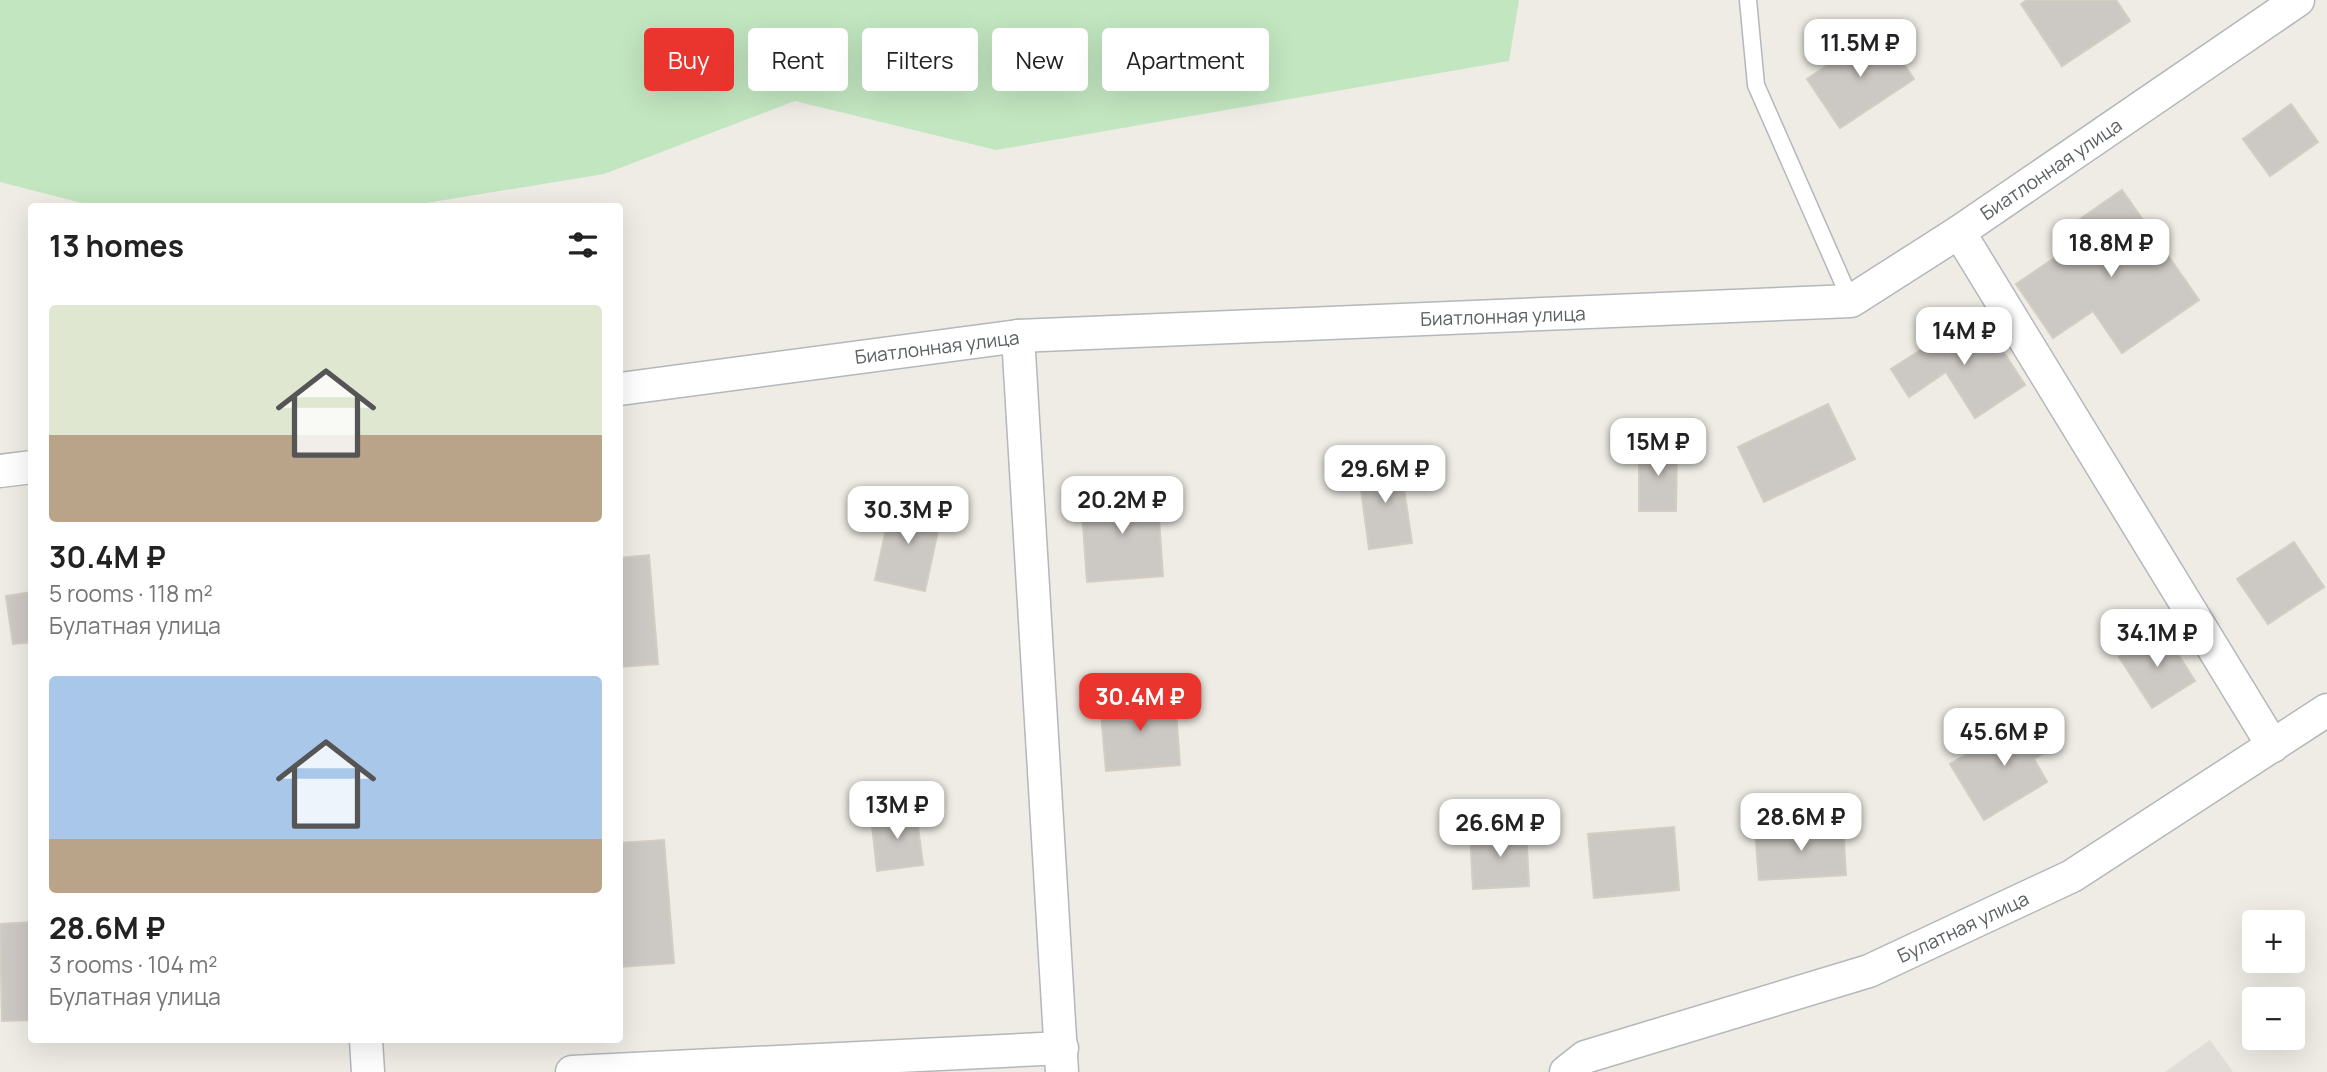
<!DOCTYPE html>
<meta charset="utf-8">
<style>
body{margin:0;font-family:Manrope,sans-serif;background:#f6f6f6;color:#222;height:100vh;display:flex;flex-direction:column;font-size:26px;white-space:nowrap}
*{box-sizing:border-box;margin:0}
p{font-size:23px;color:#767676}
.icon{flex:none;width:38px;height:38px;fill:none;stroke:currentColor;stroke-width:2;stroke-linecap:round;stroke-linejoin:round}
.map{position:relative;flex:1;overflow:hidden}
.panel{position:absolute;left:28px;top:203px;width:595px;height:840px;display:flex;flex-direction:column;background:#fff;border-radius:7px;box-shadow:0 7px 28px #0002}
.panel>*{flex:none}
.hud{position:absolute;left:644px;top:28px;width:665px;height:63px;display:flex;gap:14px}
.fabs{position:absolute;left:2242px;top:910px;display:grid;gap:14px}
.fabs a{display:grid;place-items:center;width:63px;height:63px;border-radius:7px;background:#fff;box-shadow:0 7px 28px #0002;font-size:35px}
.price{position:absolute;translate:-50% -60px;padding:0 16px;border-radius:14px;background:#fff;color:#222;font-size:23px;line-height:46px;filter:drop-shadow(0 2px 4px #0008)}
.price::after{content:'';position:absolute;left:50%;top:42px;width:21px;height:16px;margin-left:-10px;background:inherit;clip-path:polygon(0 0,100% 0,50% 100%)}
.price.on{background:#ea352e;color:#fff}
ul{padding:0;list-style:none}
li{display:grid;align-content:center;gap:14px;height:371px;padding:0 21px}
li span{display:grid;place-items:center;height:217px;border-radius:7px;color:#555}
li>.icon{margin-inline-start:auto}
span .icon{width:126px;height:126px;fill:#fffc;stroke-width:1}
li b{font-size:30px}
h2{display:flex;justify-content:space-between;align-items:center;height:84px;padding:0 21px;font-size:30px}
.chip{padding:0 24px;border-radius:7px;background:#fff;box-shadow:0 7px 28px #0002;font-size:24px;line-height:63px}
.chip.on{background:#ea352e;color:#fff}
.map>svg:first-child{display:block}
.industrial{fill:#e0ddd8}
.green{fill:#c2e6c0}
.building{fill:#ccc8c3;stroke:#d3cdc2;stroke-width:2}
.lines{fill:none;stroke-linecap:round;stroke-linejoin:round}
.lane-casing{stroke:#b4b7bb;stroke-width:19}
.street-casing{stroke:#b4b7bb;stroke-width:35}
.lane{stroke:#fff;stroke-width:16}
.street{stroke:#fff;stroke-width:32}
.labels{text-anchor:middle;stroke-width:5;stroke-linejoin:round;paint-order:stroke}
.street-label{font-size:19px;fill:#5c6064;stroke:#fff}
</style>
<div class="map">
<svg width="2327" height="1072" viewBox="0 0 2327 1072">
<rect width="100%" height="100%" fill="#eeece4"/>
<!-- industrial -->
<path class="industrial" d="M2210,1040L2233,1072H2165Z"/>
<!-- green -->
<path class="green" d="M0,0H1519L1509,61L996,150L795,101L604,174L408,206H94L0,182Z"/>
<!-- building -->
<g class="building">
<path d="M2027,0H2116L2130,21L2062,66L2021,4Z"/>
<path d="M1880,30L1914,79L1840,128L1807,79Z"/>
<path d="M2291,104L2318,142L2270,176L2243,139Z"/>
<path d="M2122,190L2199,300L2122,353L2093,311L2053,338L2016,284L2090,234L2080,219Z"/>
<path d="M1978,313L2025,385L1975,418L1946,372L1909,397L1891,369Z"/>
<path d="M1828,404L1855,459L1764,502L1738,447Z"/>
<path d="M1639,445H1677L1676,511H1639Z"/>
<path d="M1400,462L1412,543L1369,549L1358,467Z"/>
<path d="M1157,491L1163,576L1087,582L1081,497Z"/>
<path d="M892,501L942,512L925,591L875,580Z"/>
<path d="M2294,542L2324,587L2268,624L2237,579Z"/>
<path d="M649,555L658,664L620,667V558Z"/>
<path d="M32,592V642L13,644L6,596Z"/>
<path d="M2162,629L2195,681L2152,708L2119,657Z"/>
<path d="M1175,696L1180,765L1106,771L1100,702Z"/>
<path d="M2033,715L2053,748L2034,759L2047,782L1984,820L1950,764Z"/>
<path d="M916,811L923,865L877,871L871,816Z"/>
<path d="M1843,825L1846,875L1759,880L1755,831Z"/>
<path d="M1674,827L1679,890L1594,898L1588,834Z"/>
<path d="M1526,828L1529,886L1473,889L1470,832Z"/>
<path d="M664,840L674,963L620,967V843Z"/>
<path d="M32,922V1020L2,1021L0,924Z"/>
</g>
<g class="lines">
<!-- lane casing -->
<g class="lane-casing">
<path id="lane" d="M1748,0L1756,85L1851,301"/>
</g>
<!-- street casing -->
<g class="street-casing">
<g id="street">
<path d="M1959,232L2273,746"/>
<path d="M1018,336L1062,1072"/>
<path d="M620,389L1018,336L1851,301L1959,232L2298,0"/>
<path d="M0,471L32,467"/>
<path d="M366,1040L368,1072"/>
<path d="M572,1072L1062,1048"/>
<path d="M1566,1072L1585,1057L1869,971L2072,876L2327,710"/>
</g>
</g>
<!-- lane -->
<use href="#lane" class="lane"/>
<!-- street -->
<use href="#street" class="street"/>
</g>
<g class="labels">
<!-- street labels -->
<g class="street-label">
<text transform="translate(2051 169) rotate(-34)" y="7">Биатлонная улица</text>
<text transform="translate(1503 316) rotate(-2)" y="7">Биатлонная улица</text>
<text transform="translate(937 347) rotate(-7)" y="7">Биатлонная улица</text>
<text transform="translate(1963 927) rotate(-25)" y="7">Булатная улица</text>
</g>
</g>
</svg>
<div class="fabs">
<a>+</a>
<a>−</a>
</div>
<b class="price" style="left:1860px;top:79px">11.5M ₽</b>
<b class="price" style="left:2111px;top:279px">18.8M ₽</b>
<b class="price" style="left:1964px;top:367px">14M ₽</b>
<b class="price" style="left:1658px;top:478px">15M ₽</b>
<b class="price" style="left:1385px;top:505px">29.6M ₽</b>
<b class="price" style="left:1122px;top:536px">20.2M ₽</b>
<b class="price" style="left:908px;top:546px">30.3M ₽</b>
<b class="price" style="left:2157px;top:669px">34.1M ₽</b>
<b class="price on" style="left:1140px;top:733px">30.4M ₽</b>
<b class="price" style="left:2004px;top:768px">45.6M ₽</b>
<b class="price" style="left:897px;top:841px">13M ₽</b>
<b class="price" style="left:1801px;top:853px">28.6M ₽</b>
<b class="price" style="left:1500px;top:859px">26.6M ₽</b>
<div class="hud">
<a class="chip on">Buy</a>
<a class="chip">Rent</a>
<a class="chip">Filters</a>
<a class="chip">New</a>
<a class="chip">Apartment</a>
</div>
<section class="panel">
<h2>13 homes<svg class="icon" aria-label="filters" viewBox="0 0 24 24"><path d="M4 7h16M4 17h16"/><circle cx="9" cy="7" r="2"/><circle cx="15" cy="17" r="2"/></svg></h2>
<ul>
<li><span style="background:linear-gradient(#dfe7d0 60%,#b9a48a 0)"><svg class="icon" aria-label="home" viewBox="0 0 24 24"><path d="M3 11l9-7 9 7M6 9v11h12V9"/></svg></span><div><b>30.4M ₽</b><p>5 rooms · 118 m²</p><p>Булатная улица</p></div></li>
<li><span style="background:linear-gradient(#a9c7e8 75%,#b9a48a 0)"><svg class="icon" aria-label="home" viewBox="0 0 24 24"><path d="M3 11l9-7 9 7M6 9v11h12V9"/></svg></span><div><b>28.6M ₽</b><p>3 rooms · 104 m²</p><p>Булатная улица</p></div></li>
</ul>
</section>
</div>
